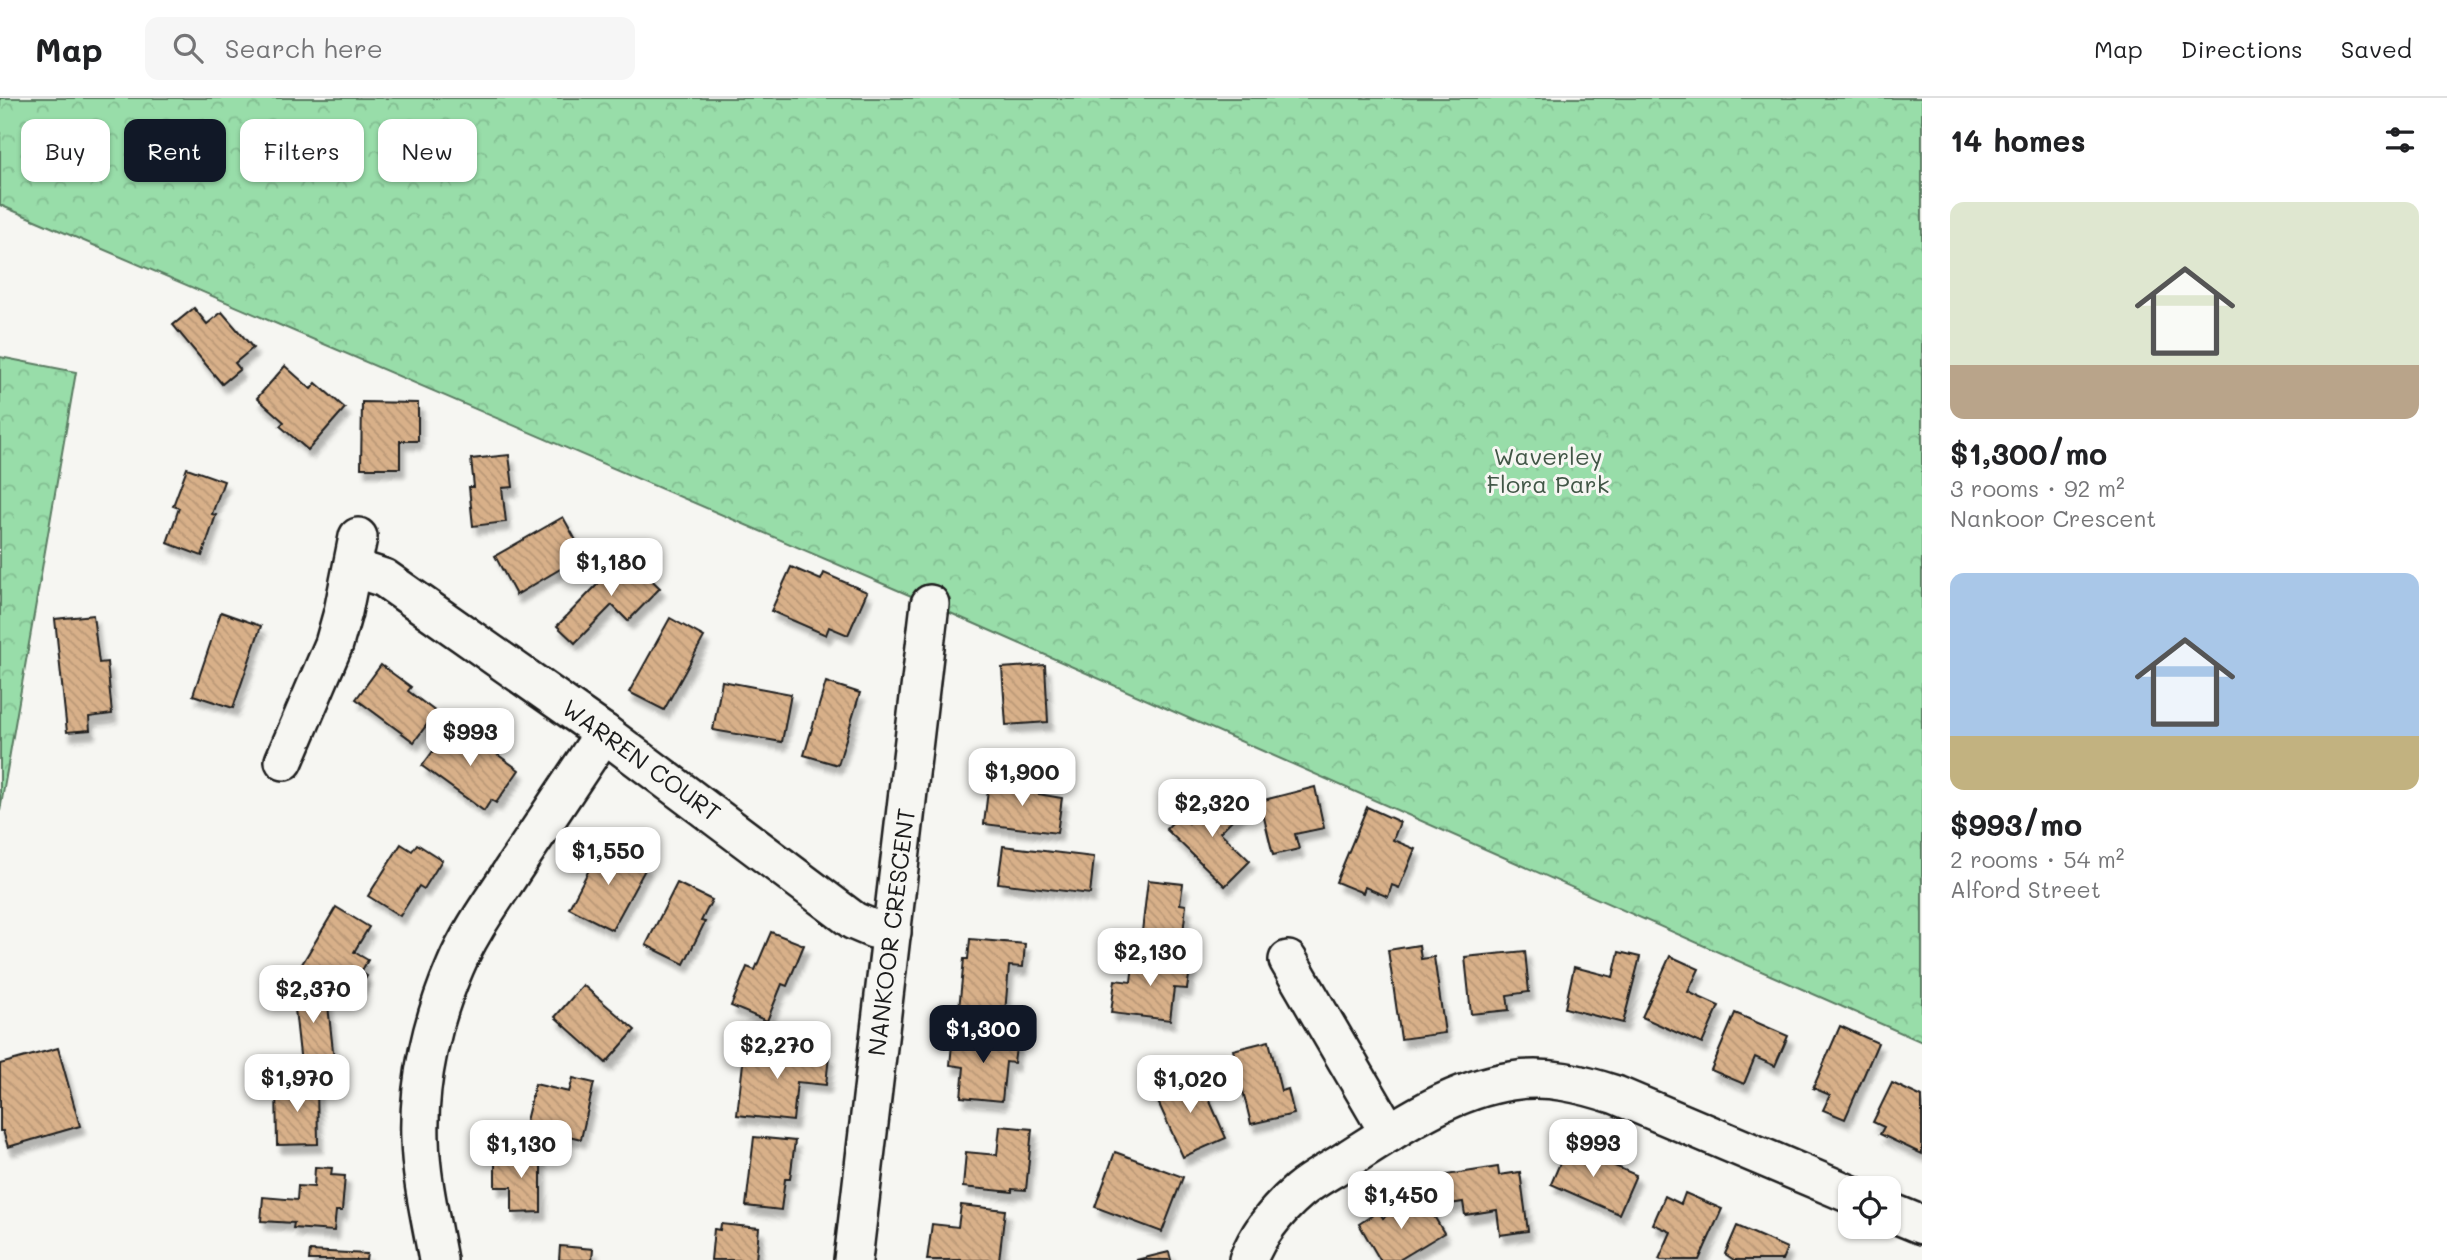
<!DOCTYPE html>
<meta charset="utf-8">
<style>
body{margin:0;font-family:Mali,sans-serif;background:#f6f6f6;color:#202124;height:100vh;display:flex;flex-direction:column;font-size:26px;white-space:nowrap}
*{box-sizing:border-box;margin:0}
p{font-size:23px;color:#757577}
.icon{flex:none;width:38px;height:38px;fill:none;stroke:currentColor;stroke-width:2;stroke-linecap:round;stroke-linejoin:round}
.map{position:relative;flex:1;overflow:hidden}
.drawer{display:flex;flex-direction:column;background:#fff;width:525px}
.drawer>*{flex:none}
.guide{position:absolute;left:21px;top:21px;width:665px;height:63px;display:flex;gap:14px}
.tools{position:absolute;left:1838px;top:1078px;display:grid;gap:14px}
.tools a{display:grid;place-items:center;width:63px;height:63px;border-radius:14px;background:#fff;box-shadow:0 2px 5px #0004;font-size:35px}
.price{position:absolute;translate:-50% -60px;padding:0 16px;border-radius:14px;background:#fff;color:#222;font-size:23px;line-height:46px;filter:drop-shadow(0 2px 4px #0008)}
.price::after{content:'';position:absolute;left:50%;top:42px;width:21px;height:16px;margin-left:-10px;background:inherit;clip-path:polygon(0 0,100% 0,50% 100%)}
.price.selected{background:#111827;color:#fff}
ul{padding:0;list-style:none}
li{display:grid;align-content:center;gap:14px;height:371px;padding:0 28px}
li span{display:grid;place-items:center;height:217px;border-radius:14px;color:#555}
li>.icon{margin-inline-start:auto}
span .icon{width:126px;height:126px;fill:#fffc;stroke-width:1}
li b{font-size:30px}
h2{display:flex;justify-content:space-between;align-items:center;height:84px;padding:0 28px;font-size:30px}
.chip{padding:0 24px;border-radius:14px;background:#fff;box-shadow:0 2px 5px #0004;font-size:24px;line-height:63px}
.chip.selected{background:#111827;color:#fff}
header{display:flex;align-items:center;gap:42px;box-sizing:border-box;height:98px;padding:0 35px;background:#fff;border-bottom:2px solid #e0e0e0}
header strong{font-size:33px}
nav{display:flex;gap:38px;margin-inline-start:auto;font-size:24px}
.search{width:490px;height:63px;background:#f6f6f6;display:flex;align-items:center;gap:18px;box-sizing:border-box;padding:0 24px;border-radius:14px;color:#757577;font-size:26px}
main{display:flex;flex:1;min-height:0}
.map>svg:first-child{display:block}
.park{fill:url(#park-crowns);stroke:#5a7c62;stroke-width:2}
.building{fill:url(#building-back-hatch);stroke:#1c1c1c;stroke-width:2;filter:url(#shadow)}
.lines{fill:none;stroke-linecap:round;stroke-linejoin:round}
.minor-casing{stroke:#1c1c1c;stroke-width:42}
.minor{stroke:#f6f6f2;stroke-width:37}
.labels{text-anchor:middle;stroke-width:6;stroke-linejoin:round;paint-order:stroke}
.park-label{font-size:24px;fill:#415646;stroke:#f6f6f2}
.street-label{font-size:24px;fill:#1c1c1c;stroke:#f6f6f2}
</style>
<header>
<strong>Map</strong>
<div class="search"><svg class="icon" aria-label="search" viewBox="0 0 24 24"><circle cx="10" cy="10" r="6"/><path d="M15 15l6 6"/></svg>Search here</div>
<nav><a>Map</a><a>Directions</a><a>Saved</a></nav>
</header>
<main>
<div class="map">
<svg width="1922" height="1162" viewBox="0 0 1922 1162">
<defs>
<pattern id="park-crowns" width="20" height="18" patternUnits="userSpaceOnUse" patternTransform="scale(1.75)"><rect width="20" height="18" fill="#98dda9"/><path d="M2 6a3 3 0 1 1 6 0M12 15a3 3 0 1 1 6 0" fill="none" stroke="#82bd91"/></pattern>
<pattern id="building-back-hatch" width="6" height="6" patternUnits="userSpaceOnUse" patternTransform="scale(1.75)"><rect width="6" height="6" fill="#d8b089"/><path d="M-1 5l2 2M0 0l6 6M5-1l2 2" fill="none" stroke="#b99776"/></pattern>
<filter id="shadow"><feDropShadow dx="4.5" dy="8" stdDeviation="2" flood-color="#0004"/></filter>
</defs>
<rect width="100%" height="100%" fill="#f6f6f2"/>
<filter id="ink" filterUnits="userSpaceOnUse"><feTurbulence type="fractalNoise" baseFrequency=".0143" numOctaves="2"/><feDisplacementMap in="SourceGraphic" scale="14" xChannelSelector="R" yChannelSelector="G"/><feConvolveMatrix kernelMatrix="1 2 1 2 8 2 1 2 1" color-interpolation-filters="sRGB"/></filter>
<g filter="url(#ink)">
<!-- park -->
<g class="park">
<path d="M0,0H1922V944L930,506L0,107Z"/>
<path d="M0,259L76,274L0,713Z"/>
</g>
<!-- building -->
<g class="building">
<path d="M194,210L207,226L222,214L253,250L235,265L240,271L222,286L173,227Z"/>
<path d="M285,268L311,291L316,285L345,310L308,352L280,328L284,324L257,300Z"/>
<path d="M362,304L418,305V343H400V370H361Z"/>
<path d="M509,357L513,389L502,390L506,424L473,428L469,389H474L471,361Z"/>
<path d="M187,370L224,383L212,416L216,417L202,458L167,445L179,410L173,408Z"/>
<path d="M563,419L584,457L516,497L495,458Z"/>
<path d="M626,457L660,490L628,523L612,507L575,545L557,528Z"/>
<path d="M791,469L821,482L824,475L867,494L848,537L829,529L826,537L771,513Z"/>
<path d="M221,514L261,528L233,610L193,597Z"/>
<path d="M93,517L99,565L107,564L112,616L89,619L90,632L67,634L55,521Z"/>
<path d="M670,520L704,539L664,612L629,594Z"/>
<path d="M381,567L411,589L408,593L436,614L414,644L356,601Z"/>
<path d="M1045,567L1048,624L1006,627L1002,570Z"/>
<path d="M722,583L791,596L782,644L713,632Z"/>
<path d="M826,584L860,595L838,667L804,657Z"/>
<path d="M454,625L519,672L496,705L491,702L484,713L422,668Z"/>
<path d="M989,684L1039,690L1038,696L1062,700L1057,735L984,726Z"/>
<path d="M1315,689L1324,730L1295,736L1299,751L1273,757L1260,703Z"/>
<path d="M1220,693L1241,713L1220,734L1250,763L1225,788L1166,731L1181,716L1189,725Z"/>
<path d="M1367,709L1400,724L1393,742L1415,751L1399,790L1392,787L1388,799L1365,789L1363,795L1336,784Z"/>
<path d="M603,745L647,768L612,832L569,810Z"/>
<path d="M401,746L412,753L417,746L442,762L424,791L419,788L400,818L368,798Z"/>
<path d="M1003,748L1094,759L1090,796L998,785Z"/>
<path d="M1148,782L1183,786L1180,806L1186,807L1182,846L1141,842Z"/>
<path d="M677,785L712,802L701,823L705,824L684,866L646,847Z"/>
<path d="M336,809L369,829L354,854L368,862L361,874L367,878L355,898L302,866Z"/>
<path d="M771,834L804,847L787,888L782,886L767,923L731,908L747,869L755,872Z"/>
<path d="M970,841L1025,846L1023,869L1009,868L1005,915L959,911L964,861H968Z"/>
<path d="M1419,847L1421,861L1434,859L1445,935L1401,941L1388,852Z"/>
<path d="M1525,853L1529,894L1507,897L1509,912L1471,916L1465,859Z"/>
<path d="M1619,854L1640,859L1623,925L1565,910L1574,869L1613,879Z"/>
<path d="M1134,858L1191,865L1187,891L1174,890L1170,922L1111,915L1115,882L1131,884Z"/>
<path d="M1670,858L1699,871L1688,894L1719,908L1702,946L1642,919Z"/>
<path d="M583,887L635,932L606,965L555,919Z"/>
<path d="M326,889L334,962L301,966L293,893Z"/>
<path d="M1735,915L1788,938L1775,968L1755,959L1744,986L1711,972Z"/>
<path d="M1840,928L1878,945L1845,1021L1823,1012L1830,997L1813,990Z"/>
<path d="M953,936L1017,942L1014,965L1006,964L1002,1003L961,999L964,969L950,967Z"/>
<path d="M1269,943L1281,993L1288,991L1294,1016L1251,1026L1233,952Z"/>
<path d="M745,948L829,957L826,987L797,984L793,1023L737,1017Z"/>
<path d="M58,950L80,1028L8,1049L3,1033H0V966Z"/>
<path d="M1198,976L1226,1040L1183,1059L1154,995Z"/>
<path d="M573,980L594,985L581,1041L525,1027L535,986L569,994Z"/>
<path d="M317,985L318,1046L277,1047L276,986Z"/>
<path d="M1892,985L1922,999V1056L1880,1036L1884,1029L1873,1024Z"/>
<path d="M1000,1028L1032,1031L1026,1092L1012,1091V1094L963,1089L966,1054L997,1057Z"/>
<path d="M754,1039L795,1043L790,1081H785L781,1112L746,1108Z"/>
<path d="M1569,1044L1591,1053L1589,1057L1636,1077L1619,1116L1551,1086Z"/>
<path d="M1115,1054L1183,1079L1162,1134L1095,1109Z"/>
<path d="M495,1055H541V1114L512,1115V1089H495Z"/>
<path d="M315,1069L332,1070L331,1077L345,1078L342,1113H336L334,1133L293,1130L294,1125L261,1123L263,1099L297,1102L298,1088L314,1089Z"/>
<path d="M1498,1069L1499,1077L1520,1074L1528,1133L1500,1137L1497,1112L1465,1117L1463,1104L1450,1106L1446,1077Z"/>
<path d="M1685,1095L1722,1111L1699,1162H1661L1659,1161L1671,1134L1653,1126L1665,1098L1681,1106Z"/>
<path d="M1424,1101L1444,1135L1399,1162H1380L1359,1126L1379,1113L1383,1120L1399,1109L1402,1114Z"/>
<path d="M961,1107L1005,1112L999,1162H927L932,1126L958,1129Z"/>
<path d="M721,1126L759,1130L756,1162H711L714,1131L720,1132Z"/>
<path d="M1737,1128L1787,1150L1782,1162H1734L1725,1156Z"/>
<path d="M560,1148L593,1151L592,1162H559Z"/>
<path d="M310,1153L367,1156L366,1162H309Z"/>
<path d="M1169,1154L1171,1162H1136Z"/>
</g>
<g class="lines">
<!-- minor casing -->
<g class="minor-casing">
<g id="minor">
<path d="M353,470L384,480L604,635L854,823L873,831L892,834"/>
<path d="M284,663L334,546L343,514L358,439"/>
<path d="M1288,862L1389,1035"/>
<path d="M1888,1113L1922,1127"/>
<path d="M438,1162C431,1122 421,1082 420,1041C418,983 432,922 455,869C469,835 492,804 512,773C543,727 573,681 604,635"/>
<path d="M853,1162L930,506"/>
<path d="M1248,1162C1258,1136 1277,1112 1299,1093C1313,1081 1332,1072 1348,1061C1398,1029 1451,992 1511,983C1548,977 1582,986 1616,997L1850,1096"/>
</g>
</g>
<!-- minor -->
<use href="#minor" class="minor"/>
</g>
</g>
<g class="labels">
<!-- park labels -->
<g class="park-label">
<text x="1548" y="367">Waverley<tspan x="1548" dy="28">Flora Park</tspan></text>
</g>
<!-- street labels -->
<g class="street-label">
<text transform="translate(641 663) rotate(36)" y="8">WARREN COURT</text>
<text transform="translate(892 834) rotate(-83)" y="8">NANKOOR CRESCENT</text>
</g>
</g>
</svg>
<div class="tools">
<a><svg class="icon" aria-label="locate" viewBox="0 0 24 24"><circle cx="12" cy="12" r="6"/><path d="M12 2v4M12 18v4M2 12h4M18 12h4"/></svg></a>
</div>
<b class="price" style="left:611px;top:500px">$1,180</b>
<b class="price" style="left:470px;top:670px">$993</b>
<b class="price" style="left:1022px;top:710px">$1,900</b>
<b class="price" style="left:1212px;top:741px">$2,320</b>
<b class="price" style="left:608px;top:789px">$1,550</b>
<b class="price" style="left:1150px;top:890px">$2,130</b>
<b class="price" style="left:313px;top:927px">$2,370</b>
<b class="price selected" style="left:983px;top:967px">$1,300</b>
<b class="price" style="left:777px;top:983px">$2,270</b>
<b class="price" style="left:297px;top:1016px">$1,970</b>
<b class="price" style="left:1190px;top:1017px">$1,020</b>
<b class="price" style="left:1593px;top:1081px">$993</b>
<b class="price" style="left:521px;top:1082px">$1,130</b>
<b class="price" style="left:1401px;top:1133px">$1,450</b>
<div class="guide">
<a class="chip">Buy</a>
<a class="chip selected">Rent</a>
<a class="chip">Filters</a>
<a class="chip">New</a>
</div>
</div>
<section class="drawer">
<h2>14 homes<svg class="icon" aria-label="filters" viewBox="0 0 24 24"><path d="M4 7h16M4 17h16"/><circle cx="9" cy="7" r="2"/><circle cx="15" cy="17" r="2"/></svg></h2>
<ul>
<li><span style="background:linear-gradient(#dfe7d0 75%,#b9a48a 0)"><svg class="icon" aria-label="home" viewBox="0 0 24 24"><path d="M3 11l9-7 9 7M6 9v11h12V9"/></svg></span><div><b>$1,300/mo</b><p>3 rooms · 92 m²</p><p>Nankoor Crescent</p></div></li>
<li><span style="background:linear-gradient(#a9c7e8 75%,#c2b280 0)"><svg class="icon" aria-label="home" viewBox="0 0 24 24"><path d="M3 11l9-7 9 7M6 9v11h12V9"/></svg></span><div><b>$993/mo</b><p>2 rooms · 54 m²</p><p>Alford Street</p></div></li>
</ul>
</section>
</main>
